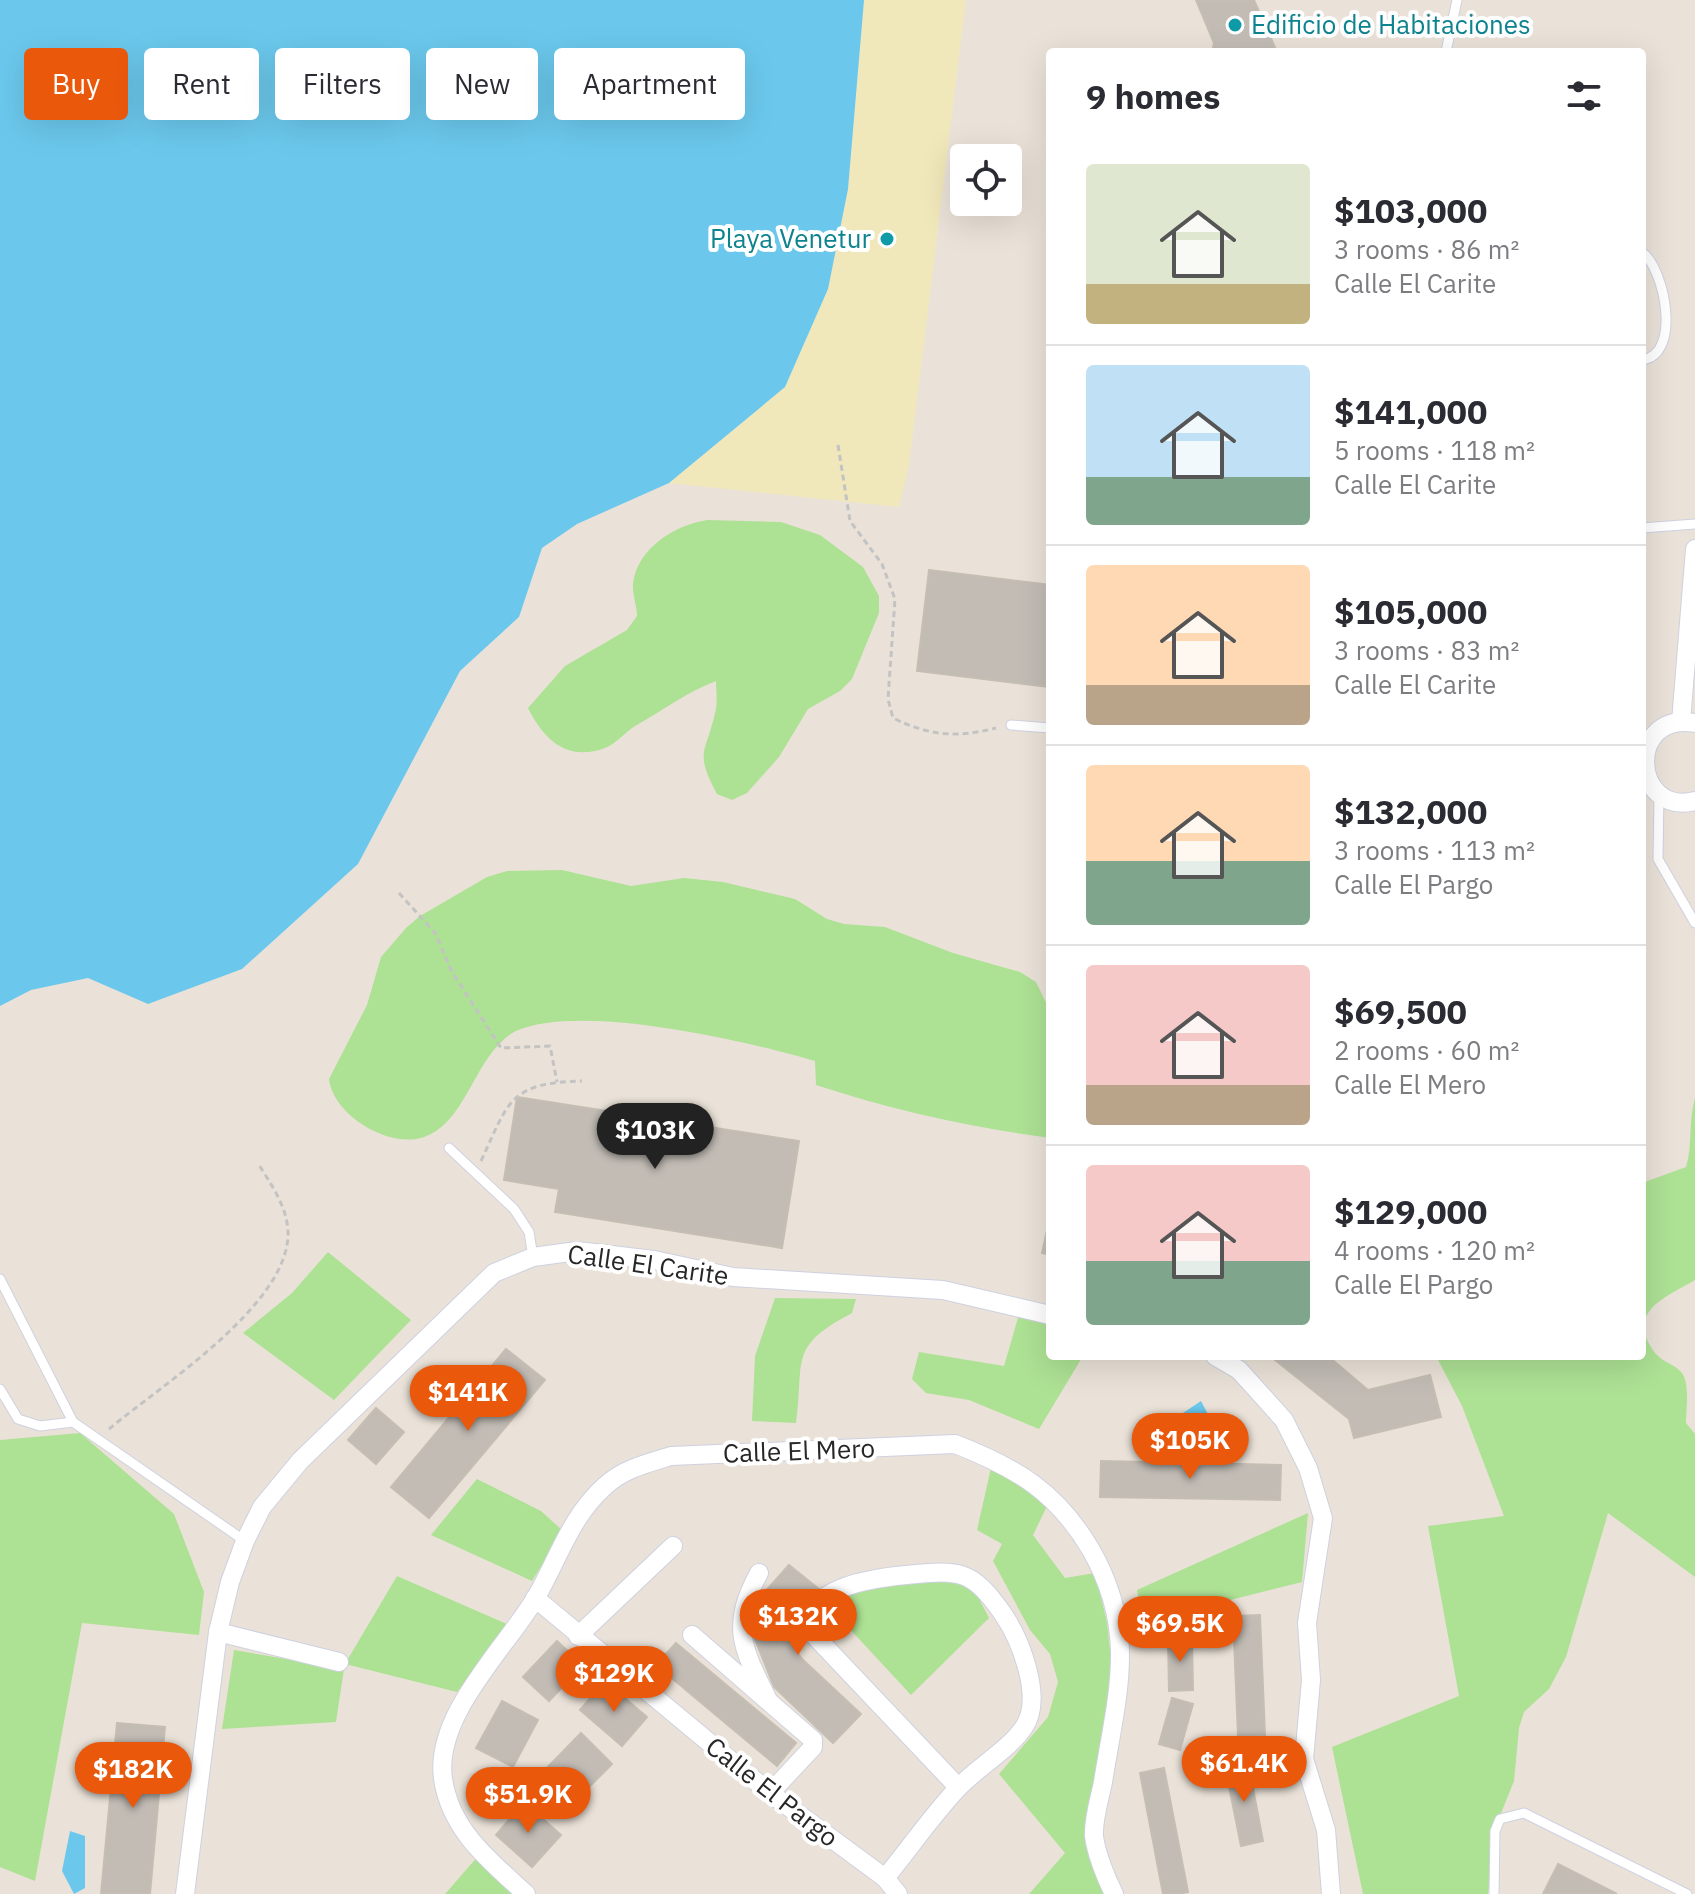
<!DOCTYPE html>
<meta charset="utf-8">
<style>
body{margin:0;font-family:"IBM Plex Sans",sans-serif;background:#f7f7f7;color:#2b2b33;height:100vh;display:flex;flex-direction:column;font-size:30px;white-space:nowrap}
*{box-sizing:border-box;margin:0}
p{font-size:26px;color:#7c7c81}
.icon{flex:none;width:44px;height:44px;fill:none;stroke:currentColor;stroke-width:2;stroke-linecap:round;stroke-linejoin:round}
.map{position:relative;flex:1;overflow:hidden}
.side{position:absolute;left:1046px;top:48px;width:600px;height:1312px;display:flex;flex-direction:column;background:#fff;border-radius:8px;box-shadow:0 8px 32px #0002}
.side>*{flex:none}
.hud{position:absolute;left:24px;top:48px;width:760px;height:72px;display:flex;gap:16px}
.controls{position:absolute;left:950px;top:144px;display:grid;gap:16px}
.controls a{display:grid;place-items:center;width:72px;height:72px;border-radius:8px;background:#fff;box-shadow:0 8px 32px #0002;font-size:40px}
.price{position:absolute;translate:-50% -68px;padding:0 18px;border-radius:28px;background:#ea580c;color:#fff;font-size:26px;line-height:52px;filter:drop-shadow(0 2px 4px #0008)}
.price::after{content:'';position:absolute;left:50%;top:48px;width:24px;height:18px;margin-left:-12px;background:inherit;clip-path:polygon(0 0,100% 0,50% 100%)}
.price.active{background:#222;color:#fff}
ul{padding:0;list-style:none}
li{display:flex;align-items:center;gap:24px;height:200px;padding:0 40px}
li+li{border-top:2px solid #e1e1e2}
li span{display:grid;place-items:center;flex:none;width:224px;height:160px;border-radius:8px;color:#555}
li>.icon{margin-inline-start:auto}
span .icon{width:96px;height:96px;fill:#fffc;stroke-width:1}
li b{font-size:34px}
h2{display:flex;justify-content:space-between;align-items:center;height:96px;padding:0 40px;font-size:34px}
.pill{padding:0 28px;border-radius:8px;background:#fff;box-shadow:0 8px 32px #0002;font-size:28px;line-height:72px}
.pill.active{background:#ea580c;color:#fff}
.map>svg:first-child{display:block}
.green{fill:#ade194}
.sand{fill:#f0e8ba}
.water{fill:#6bc8ec}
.building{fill:#c2bcb5;stroke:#c5beb2;stroke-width:2}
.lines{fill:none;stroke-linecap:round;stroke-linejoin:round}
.service-casing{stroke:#ced1e0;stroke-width:11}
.minor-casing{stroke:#ced1e0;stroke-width:20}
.path{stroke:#c3c3c3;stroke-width:3;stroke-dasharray:6 4;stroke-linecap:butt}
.service{stroke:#fff;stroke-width:9}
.minor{stroke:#fff;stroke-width:18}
.culture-dot{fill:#0f9aa8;stroke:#fff;stroke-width:3}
.labels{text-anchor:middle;stroke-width:8;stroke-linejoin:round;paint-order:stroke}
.culture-label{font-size:26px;fill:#0d838f;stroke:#fff;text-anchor:start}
.street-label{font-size:26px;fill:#272727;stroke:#fff}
</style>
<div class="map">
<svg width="1695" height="1894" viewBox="0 0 1695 1894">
<rect width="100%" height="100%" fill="#eae2d8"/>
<!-- green -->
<g class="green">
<path d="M707,520L781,522L820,535L863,567L879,596V613L852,679L840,691L808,709L779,757L747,793L732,800L717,794C694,751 706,754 715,713C718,704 716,690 716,681C687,692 662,711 635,726C624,733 617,743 605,748C567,762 544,740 528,708L565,666L627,630L637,616C637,606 632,593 633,584C637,548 675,525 707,520Z"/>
<path d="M562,870L631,886L684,878L723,882L795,899L827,919L844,924L885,927L953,953L1020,972L1036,982L1050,1011V1138C970,1127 892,1110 816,1085L815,1061C747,1041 580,1002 516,1031C507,1035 496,1047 490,1055C469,1083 455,1133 416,1139C381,1144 333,1113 329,1079L367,1005L381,957L406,928L420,916L487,877L507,871Z"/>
<path d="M1695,1098V1280C1669,1296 1622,1311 1656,1354C1663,1362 1676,1365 1682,1373C1690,1384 1686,1410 1686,1423L1695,1434V1577L1608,1513L1566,1657L1549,1689L1524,1712L1519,1728L1514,1781L1497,1823L1488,1894H1363L1332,1747L1459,1696L1428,1526L1504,1516L1462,1406L1436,1356H1642V1183L1686,1167C1693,1144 1688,1121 1695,1098Z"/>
<path d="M328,1252L411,1320L334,1400L243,1333L292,1293Z"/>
<path d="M775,1298L856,1299L852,1313C787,1347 805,1360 796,1423L752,1421L755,1356Z"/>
<path d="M1020,1311L1050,1318V1356H1083L1039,1429L969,1400L926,1393L912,1379L919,1352L1004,1366Z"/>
<path d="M80,1433L174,1514L204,1592L199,1635L82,1623L35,1881L0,1867V1440Z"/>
<path d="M993,1459L1051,1498L1033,1535L1065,1578L1095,1573L1107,1622L1113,1679L1092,1816L1114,1894H1029L1065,1853L999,1774L1048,1717L1058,1682L1050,1654L1030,1630L993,1561L1002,1544L977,1530Z"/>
<path d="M477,1479L541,1511L563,1531L532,1581L431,1535Z"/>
<path d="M1308,1513L1302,1582L1143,1622L1137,1590Z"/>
<path d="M951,1574L977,1595L989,1618L911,1695L834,1612L832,1604L835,1595Z"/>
<path d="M397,1576L509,1625L457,1692L345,1664Z"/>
<path d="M234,1650L344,1669L336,1722L222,1729Z"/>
<path d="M486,1847L527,1894H445Z"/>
</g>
<!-- sand -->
<path class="sand" d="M864,0H966L909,465L899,507L669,483L785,387L828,289L848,189Z"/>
<!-- water -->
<g class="water">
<path d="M0,0H864L848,189L828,289L785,387L669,483L577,524L542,548L519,617L460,671L358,864L242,969L148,1004L88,978L31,990L0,1006Z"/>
<path d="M1201,1401L1210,1418L1178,1428L1171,1421Z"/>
<path d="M70,1831L85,1836V1888L74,1894L62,1871Z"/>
</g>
<!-- building -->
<g class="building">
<path d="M1196,0H1254L1277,52H1212L1214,43Z"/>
<path d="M929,570L1050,585V687L917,671Z"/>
<path d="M517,1097L799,1141L782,1248L555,1212L559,1189L504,1180Z"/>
<path d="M1050,1217V1255L1042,1253Z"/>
<path d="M506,1349L545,1380L429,1518L391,1487Z"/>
<path d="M1270,1356H1328L1368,1390L1430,1375L1441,1417L1354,1438L1349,1419Z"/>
<path d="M376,1408L404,1432L376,1464L348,1440Z"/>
<path d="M1101,1461L1281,1465L1280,1500L1100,1497Z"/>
<path d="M789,1565L820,1590L795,1619L791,1632L793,1646L802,1659L861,1714L833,1743L774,1687L755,1639L754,1624L764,1593Z"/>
<path d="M1260,1615L1265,1735L1238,1736L1233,1616Z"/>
<path d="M1192,1638L1193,1690L1169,1691L1168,1639Z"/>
<path d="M557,1641L583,1665L549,1701L523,1677Z"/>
<path d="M676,1643L796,1743L777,1766L656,1665Z"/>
<path d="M605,1681L647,1717L622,1746L580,1710Z"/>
<path d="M1172,1698L1193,1704L1180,1750L1159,1744Z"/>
<path d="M502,1701L538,1720L513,1767L476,1748Z"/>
<path d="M117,1723L165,1727L150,1894H101Z"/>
<path d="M581,1733L612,1764L572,1804L541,1774Z"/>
<path d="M1248,1762L1263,1841L1241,1846L1225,1766Z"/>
<path d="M1164,1768L1188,1892L1179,1894H1163L1140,1773Z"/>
<path d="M524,1802L561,1835L532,1867L496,1835Z"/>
<path d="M1558,1864L1617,1894H1543Z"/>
</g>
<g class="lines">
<!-- service casing -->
<g class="service-casing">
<g id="service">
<path d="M1446,52L1457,0"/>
<path d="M1642,252C1665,269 1682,355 1642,360"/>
<path d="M1642,528L1695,524"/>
<path d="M1011,725L1050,728"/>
<path d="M1659,794L1658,859L1695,923"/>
<path d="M449,1148L514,1209L529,1232L533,1257"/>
<path d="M0,1279L73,1422L245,1541"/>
<path d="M0,1389L18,1419L40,1426L73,1422"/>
<path d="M1494,1894L1495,1831L1500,1819L1524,1813L1687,1894"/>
</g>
</g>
<!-- minor casing -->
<g class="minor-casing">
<g id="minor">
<path d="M1681,722L1695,549"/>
<path d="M1695,723C1625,711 1632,817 1695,801"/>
<path d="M1215,1356L1239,1370L1284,1420L1308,1468L1323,1518L1307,1623L1311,1680L1304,1759L1326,1830L1331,1894"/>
<path d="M759,1573C730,1626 742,1647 767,1698"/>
<path d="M535,1598L770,1793L885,1878L898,1894"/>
<path d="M218,1632L339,1662"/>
<path d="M692,1635L813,1740V1747L770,1793"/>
<path d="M578,1636L673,1546"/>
<path d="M885,1878C909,1849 931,1817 957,1789C976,1768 1010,1749 1024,1727C1044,1698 1020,1639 1003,1614C971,1568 959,1570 906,1575C875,1578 799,1587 812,1633L958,1787"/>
<path d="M185,1894L218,1632L230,1582L245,1541L262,1507L300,1461L494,1273L533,1257L577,1251L654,1260L733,1277L943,1290L1050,1315"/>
<path d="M526,1894C489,1860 451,1831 443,1779C434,1716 504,1650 535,1599C558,1560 570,1517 605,1486C623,1469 648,1463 671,1456L955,1444C1017,1468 1057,1492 1091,1550C1138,1632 1117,1694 1103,1782C1100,1798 1093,1819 1094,1836C1096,1853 1106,1878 1114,1894"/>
</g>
</g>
<!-- path -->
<g class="path">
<path d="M838,445L850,521L882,564L895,599L888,699L893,718C930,736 957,738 996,728"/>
<path d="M399,893L435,933L452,972L501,1048L550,1046L557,1082"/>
<path d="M481,1161C509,1101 509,1083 582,1081"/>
<path d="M109,1429C160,1386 291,1304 288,1231C287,1207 271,1184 259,1165"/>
</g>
<!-- service -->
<use href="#service" class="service"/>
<!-- minor -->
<use href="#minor" class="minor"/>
</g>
<!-- markers -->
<g class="culture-dot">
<circle cx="1235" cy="25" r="8"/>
<circle cx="887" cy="239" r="8"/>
</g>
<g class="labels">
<!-- culture labels -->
<g class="culture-label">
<text x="1251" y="34">Edificio de Habitaciones</text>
<text x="871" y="248" text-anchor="end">Playa Venetur</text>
</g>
<!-- street labels -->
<g class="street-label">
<text transform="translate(648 1265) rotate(8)" y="9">Calle El Carite</text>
<text transform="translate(799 1451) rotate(-2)" y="9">Calle El Mero</text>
<text transform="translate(772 1792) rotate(38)" y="9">Calle El Pargo</text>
</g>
</g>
</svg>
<div class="controls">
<a><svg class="icon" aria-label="locate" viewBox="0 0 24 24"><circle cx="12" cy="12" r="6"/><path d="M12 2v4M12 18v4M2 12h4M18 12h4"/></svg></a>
</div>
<b class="price active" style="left:655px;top:1171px">$103K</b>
<b class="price" style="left:468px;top:1433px">$141K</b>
<b class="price" style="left:1190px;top:1481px">$105K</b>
<b class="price" style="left:798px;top:1657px">$132K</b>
<b class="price" style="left:1180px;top:1664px">$69.5K</b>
<b class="price" style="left:614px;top:1714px">$129K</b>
<b class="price" style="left:1244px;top:1804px">$61.4K</b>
<b class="price" style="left:133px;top:1810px">$182K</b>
<b class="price" style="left:528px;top:1835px">$51.9K</b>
<div class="hud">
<a class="pill active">Buy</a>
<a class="pill">Rent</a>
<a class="pill">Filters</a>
<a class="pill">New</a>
<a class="pill">Apartment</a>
</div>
<section class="side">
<h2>9 homes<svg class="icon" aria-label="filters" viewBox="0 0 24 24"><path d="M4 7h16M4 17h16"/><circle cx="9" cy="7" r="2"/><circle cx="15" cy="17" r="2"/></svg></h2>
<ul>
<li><span style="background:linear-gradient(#dfe7d0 75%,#c2b280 0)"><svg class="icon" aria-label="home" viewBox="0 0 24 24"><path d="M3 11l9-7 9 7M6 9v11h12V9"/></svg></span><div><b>$103,000</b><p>3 rooms · 86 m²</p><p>Calle El Carite</p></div></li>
<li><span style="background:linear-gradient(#bfe0f5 70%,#7fa58c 0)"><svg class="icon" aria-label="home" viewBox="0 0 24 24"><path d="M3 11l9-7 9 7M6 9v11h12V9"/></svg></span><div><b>$141,000</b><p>5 rooms · 118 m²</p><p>Calle El Carite</p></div></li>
<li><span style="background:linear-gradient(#ffd9b3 75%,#b9a48a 0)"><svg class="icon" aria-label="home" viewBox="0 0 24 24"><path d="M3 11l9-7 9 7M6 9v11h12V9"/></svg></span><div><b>$105,000</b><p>3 rooms · 83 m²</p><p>Calle El Carite</p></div></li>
<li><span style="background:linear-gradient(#ffd9b3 60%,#7fa58c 0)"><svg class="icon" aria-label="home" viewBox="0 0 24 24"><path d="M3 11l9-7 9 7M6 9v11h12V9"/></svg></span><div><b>$132,000</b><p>3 rooms · 113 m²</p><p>Calle El Pargo</p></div></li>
<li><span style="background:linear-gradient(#f6c9c9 75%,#b9a48a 0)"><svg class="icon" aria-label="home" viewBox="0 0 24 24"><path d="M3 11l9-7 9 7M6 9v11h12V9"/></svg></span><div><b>$69,500</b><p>2 rooms · 60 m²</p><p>Calle El Mero</p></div></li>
<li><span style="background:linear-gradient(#f6c9c9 60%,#7fa58c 0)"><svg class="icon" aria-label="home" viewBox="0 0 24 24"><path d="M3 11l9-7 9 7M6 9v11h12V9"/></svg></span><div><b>$129,000</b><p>4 rooms · 120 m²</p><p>Calle El Pargo</p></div></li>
</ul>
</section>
</div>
